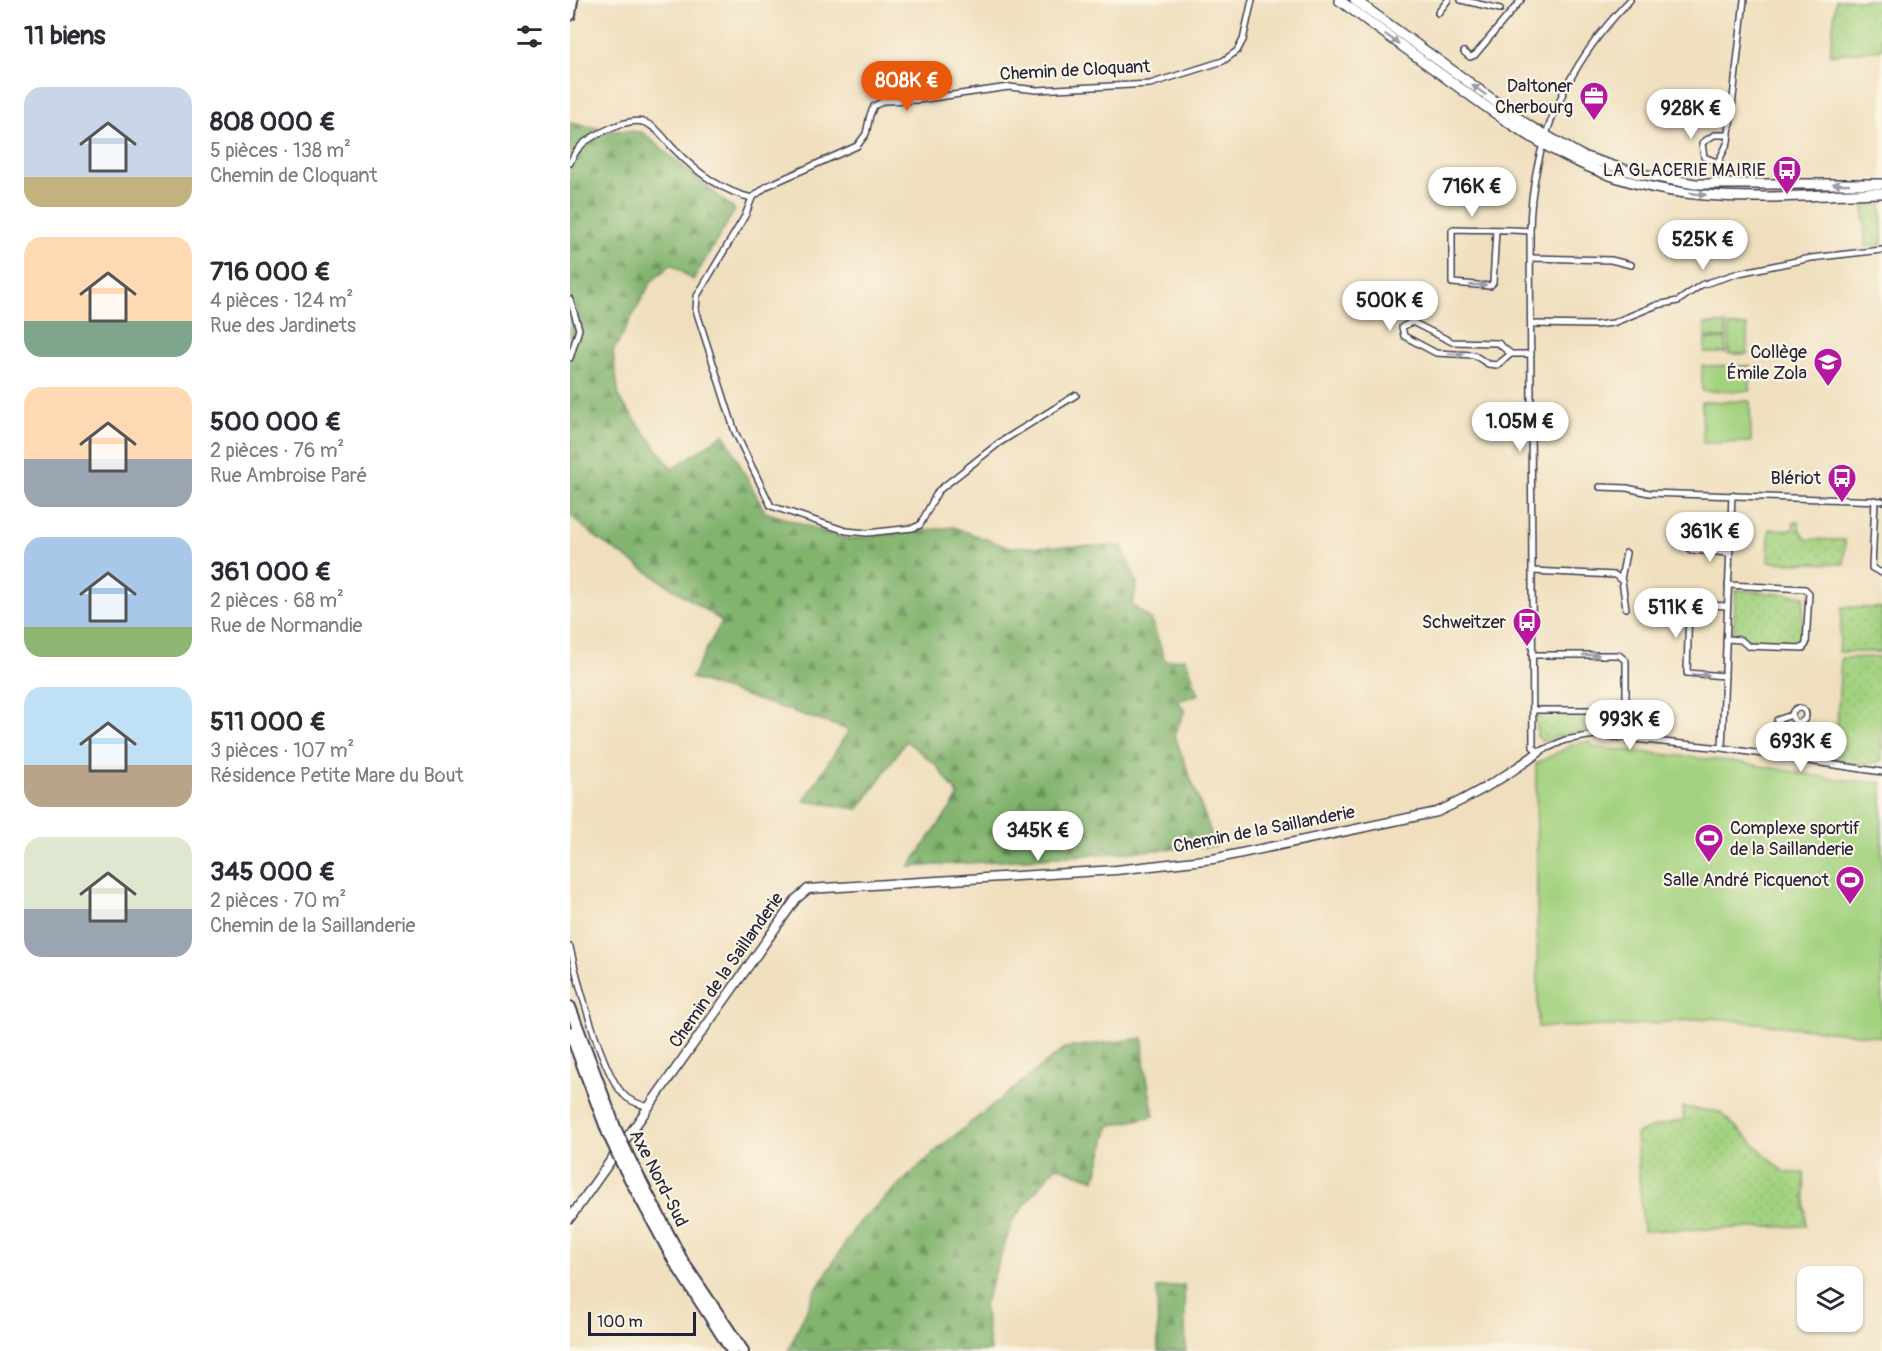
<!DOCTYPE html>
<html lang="fr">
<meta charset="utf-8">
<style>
body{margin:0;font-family:Pangolin,sans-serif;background:#f2f2f3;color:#2b2b33;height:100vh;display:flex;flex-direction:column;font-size:22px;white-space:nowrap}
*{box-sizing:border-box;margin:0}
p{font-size:20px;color:#7c7c81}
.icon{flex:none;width:33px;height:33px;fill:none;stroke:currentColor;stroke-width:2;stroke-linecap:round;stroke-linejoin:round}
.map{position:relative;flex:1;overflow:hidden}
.drawer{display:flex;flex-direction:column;background:#fff;width:570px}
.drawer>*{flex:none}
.buttons{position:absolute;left:1227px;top:1266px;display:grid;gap:12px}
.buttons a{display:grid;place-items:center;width:66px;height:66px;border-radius:12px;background:#fff;box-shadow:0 2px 4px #0004;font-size:30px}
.scale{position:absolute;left:18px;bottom:15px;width:108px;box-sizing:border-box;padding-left:6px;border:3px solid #22223b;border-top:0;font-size:16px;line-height:21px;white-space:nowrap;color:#22223b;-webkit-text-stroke:4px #fcf5e5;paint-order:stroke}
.price{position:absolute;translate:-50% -51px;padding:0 14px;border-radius:21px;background:#fff;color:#222;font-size:20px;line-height:39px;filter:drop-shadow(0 2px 3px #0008)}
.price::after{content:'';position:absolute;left:50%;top:36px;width:18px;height:14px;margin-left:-9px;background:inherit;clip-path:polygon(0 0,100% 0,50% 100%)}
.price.current{background:#ea580c;color:#fff}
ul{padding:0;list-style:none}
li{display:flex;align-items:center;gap:18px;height:150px;padding:0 24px}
li span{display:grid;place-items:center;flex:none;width:168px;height:120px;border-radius:18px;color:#555}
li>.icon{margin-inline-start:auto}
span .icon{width:72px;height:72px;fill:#fffc;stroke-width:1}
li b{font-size:26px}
h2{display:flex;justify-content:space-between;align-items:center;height:72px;padding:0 24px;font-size:26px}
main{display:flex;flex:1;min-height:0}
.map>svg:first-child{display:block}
.green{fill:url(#green-dots);stroke:#627a5d;stroke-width:1.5}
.forest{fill:url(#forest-firs);stroke:#526b54;stroke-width:1.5}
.pitch{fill:#a3d27f;stroke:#627a5d;stroke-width:1.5}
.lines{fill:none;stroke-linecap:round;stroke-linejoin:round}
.street-casing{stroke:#413e4f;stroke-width:8}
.secondary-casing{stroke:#413e4f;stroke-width:11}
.primary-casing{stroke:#413e4f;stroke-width:12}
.highway-casing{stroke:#413e4f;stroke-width:14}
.street{stroke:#fff;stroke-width:5}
.secondary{stroke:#fff;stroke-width:8}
.primary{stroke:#fff;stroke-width:9}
.highway{stroke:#fff;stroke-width:10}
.highway-bridge-casing{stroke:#413e4f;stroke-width:14;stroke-linecap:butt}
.highway-bridge{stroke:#fff;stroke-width:10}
.oneway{fill:#9c9ca7}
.labels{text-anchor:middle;stroke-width:4.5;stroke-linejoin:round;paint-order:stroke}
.street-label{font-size:18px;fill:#22223b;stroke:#fcf5e5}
.poi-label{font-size:18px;fill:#22223b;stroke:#fcf5e5;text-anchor:end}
</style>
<main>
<section class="drawer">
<h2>11 biens<svg class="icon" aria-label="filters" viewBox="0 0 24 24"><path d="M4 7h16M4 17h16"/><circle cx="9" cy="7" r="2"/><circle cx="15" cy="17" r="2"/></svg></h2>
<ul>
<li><span style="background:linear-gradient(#c9d6e8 75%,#c2b280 0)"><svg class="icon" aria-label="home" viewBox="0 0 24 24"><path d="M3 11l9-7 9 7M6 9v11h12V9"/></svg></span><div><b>808 000 €</b><p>5 pièces · 138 m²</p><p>Chemin de Cloquant</p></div></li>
<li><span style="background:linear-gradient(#ffd9b3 70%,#7fa58c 0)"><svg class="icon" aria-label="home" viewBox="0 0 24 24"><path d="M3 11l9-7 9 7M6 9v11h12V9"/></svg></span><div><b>716 000 €</b><p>4 pièces · 124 m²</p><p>Rue des Jardinets</p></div></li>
<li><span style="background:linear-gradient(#ffd9b3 60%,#9aa5b1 0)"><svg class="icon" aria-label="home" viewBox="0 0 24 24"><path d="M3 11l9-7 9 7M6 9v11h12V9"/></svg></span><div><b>500 000 €</b><p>2 pièces · 76 m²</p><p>Rue Ambroise Paré</p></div></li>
<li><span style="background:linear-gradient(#a9c7e8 75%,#8fb573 0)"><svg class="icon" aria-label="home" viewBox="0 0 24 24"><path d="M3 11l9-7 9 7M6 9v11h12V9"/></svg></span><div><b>361 000 €</b><p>2 pièces · 68 m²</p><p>Rue de Normandie</p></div></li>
<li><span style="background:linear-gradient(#bfe0f5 65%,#b9a48a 0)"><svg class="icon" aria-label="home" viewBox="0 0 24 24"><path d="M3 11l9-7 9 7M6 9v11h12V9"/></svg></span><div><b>511 000 €</b><p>3 pièces · 107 m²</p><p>Résidence Petite Mare du Bout</p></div></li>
<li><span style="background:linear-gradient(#dfe7d0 60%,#9aa5b1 0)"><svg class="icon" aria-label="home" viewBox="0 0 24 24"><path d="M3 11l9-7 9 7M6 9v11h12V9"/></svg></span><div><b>345 000 €</b><p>2 pièces · 70 m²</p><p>Chemin de la Saillanderie</p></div></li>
</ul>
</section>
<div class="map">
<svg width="1312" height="1351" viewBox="0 0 1312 1351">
<defs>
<pattern id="green-dots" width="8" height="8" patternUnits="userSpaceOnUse" patternTransform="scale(1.5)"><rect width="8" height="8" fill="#a3d27f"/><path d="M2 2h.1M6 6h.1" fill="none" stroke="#8cb46f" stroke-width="1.8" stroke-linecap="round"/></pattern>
<pattern id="forest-firs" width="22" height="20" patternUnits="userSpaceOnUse" patternTransform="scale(1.5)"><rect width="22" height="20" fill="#82b46e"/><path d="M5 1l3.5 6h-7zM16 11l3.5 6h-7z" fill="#6a925c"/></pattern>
</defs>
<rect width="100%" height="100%" fill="#fcf5e5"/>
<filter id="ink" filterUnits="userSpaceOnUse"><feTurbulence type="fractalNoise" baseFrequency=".0167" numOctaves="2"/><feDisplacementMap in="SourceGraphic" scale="12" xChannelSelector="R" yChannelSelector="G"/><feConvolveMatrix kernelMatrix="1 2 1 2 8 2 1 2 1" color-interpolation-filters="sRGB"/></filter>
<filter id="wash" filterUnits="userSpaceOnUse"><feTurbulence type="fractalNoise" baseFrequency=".008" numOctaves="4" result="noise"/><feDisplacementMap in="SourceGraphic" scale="24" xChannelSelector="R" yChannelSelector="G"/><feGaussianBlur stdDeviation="1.35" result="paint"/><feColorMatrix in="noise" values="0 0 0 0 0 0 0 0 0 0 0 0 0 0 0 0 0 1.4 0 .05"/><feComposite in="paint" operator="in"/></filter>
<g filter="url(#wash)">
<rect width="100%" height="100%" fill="#efdfbe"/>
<!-- green -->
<g class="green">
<path d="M1266,0H1312V49L1260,55Z"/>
<path d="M1312,200V245L1295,246L1294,201Z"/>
<path d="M1224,522H1229V529L1236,539L1275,540L1274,564L1198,562L1199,529L1223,530Z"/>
<path d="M1166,590L1234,596L1231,642L1177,640L1172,635H1163Z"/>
<path d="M1272,607L1312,608V652H1269Z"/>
<path d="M1312,657V761L1297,764L1265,763L1271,658Z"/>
<path d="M970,714H1023V720L1084,723L1081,738L1008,732L972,741L967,736L966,716Z"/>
<path d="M1112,1107L1150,1112L1215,1173H1234L1236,1226L1073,1231L1066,1134L1087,1126L1114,1120Z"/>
</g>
<!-- forest -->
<g class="forest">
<path d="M0,123L38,130L72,132L165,210L123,280L101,264L81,282L43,352L49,398L102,469L154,434L195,512L277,539L383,527L437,547L552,546L567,584L562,605L581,619L595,661L615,658L629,694L608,701L615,711L604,734L646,846L339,867L389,796L366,765L336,741L289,809L234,801L279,730L121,678L152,621L25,537L0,515Z"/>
<path d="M573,1038L574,1062L584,1116L539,1126L525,1180L486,1166L443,1220L414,1305L420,1351H218L245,1291L288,1223L369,1148L495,1048Z"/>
<path d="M614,1285L616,1351H588L587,1288Z"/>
</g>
<!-- pitch -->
<g class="pitch">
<rect x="1135" y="324" width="21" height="14"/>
<rect x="1159" y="326" width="18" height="28"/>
<path d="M1156,339V353H1135V340Z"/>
<rect x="1132" y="366" width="48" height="25"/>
<path d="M1180,401L1181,442L1133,443L1132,402Z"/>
<path d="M1020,742L1023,747L1168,762L1264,779L1312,783V1037L1142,1018L1052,1026L968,1027L966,764L1006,743Z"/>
</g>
</g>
<g filter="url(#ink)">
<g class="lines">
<!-- street casing -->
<g class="street-casing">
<g id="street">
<path d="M891,0L930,9"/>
<path d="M1060,0C998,63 961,142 960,231L963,747L969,752L995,740L1024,735L1152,748L1312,772"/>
<path d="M868,13L878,0"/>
<path d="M894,52L900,57L905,55L951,0"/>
<path d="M0,163C7,146 16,140 32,132C44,126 60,119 73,122C87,126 95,140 104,149C126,172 152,191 182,198L197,186L287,146L296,134L300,115L304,106L314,101L348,100L439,87L467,90L580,84L653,61L667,51L673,40L682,0"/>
<path d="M1149,163L1134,157L1132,143L1144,135H1159"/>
<path d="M1145,185V169L1158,142L1174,0"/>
<path d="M182,198L175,216L127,296L126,310L165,432L201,506L276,531L297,533L343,528L350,525L368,491L429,443L506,395"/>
<path d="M926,230L923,283L920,286L882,283V230L884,229C910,230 935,229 960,231"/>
<path d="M961,258L1041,260L1061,265"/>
<path d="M0,299L9,329L0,358"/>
<path d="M962,324L1025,325L1043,323L1087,305L1108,301L1131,285L1169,273L1241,258L1312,250"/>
<path d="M941,354L927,365L918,364L904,355L866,353L834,336L832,327L842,322L882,342L928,343L941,354H961"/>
<path d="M1030,487L1057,488L1079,493L1312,501"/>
<path d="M1305,500L1302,568L1312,573"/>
<path d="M1121,550L1159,553"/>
<path d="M962,571L1045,575L1052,581L1056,608"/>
<path d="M1051,579L1056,553"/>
<path d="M1099,603L1119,604"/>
<path d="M1156,639L1171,640L1178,646L1233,648L1236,644L1239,593L1235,589L1158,585"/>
<path d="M962,655H1049L1056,661V706L1053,710H963"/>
<path d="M1155,676L1117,673L1119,604L1157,606"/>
<circle cx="1229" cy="715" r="7"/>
<path d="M1152,748L1162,495"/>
<path d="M1206,756L1207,720L1222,715"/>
<path d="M0,947C7,979 32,1074 54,1095C60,1102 70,1104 78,1107"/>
</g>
</g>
<!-- secondary casing -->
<g class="secondary-casing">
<path id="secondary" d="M0,1218L226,899L238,889L546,870L643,859L867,812C903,796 937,776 969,752"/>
</g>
<!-- primary casing -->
<g class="primary-casing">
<g id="primary">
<path d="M769,0C807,28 845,55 883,83C965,143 1030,187 1135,195C1193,200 1254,194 1312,193"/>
<path d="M785,0L959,126L1012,156L1065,173L1125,184H1312"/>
</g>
</g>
<!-- highway casing -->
<g class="highway-casing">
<g id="highway">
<path d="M0,15L2,0"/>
<path d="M0,1007L46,1130"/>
<path d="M0,1032L38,1133"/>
<path d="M62,1164L113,1262L173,1351"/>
<path d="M53,1166L104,1261L162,1351"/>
</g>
</g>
<!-- street -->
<use href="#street" class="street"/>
<!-- secondary -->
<use href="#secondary" class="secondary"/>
<!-- primary -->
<use href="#primary" class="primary"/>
<!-- highway -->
<use href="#highway" class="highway"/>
<!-- highway-bridge casing -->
<g class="highway-bridge-casing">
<g id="highway-bridge">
<path d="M46,1130L62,1164"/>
<path d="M38,1133L53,1166"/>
</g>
</g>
<!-- highway-bridge -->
<use href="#highway-bridge" class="highway-bridge"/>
</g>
<!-- one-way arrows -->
<defs><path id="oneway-solid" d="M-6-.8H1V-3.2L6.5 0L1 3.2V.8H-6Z" transform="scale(1.5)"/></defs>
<g class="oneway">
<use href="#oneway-solid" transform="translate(822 39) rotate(36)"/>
<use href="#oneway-solid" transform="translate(909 90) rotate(-144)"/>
<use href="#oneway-solid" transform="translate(1271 184) rotate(-179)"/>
<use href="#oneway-solid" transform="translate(1128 194) rotate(8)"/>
<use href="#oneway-solid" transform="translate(908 285) rotate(1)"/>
<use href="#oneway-solid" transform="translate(886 354) rotate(2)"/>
<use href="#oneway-solid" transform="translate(1021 655)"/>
<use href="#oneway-solid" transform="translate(1131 675) rotate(2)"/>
</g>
</g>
<!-- icons -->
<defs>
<g id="office-pin" transform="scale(1.5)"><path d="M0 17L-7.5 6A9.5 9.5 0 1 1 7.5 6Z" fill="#b5179e" stroke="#fcf5e5"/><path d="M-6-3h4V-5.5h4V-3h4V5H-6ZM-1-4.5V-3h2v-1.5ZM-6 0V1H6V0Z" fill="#fff"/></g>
<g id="bus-pin" transform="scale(1.5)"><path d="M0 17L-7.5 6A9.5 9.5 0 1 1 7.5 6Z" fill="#b5179e" stroke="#fcf5e5"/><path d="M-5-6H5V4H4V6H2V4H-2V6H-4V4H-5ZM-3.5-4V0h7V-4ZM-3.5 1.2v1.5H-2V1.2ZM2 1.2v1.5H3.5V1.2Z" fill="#fff"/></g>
<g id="school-pin" transform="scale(1.5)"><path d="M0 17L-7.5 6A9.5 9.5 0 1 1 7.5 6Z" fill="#b5179e" stroke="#fcf5e5"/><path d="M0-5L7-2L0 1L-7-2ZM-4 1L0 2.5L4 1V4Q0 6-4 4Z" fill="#fff"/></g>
<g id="stadium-pin" transform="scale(1.5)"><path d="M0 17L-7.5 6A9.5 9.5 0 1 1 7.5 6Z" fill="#b5179e" stroke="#fcf5e5"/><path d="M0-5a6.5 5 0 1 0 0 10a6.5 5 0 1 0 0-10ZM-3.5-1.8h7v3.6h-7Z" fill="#fff"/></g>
</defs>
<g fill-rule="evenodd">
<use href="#office-pin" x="1024" y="96"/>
<use href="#bus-pin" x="1217" y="170"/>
<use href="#school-pin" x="1258" y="362"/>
<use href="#bus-pin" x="1272" y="478"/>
<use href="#bus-pin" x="957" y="622"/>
<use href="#stadium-pin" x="1139" y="838"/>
<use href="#stadium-pin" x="1280" y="880"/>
</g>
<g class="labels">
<!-- street labels -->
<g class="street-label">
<text transform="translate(505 70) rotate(-3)" y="6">Chemin de Cloquant</text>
<text transform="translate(694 829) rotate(-11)" y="6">Chemin de la Saillanderie</text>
<text transform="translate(156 970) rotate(-55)" y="6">Chemin de la Saillanderie</text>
<text transform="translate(89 1178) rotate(63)" y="6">Axe Nord-Sud</text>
</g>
<!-- poi labels -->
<g class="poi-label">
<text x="1003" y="92">Daltoner<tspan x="1003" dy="21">Cherbourg</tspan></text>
<text x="1196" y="176">LA GLACERIE MAIRIE</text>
<text x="1237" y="358">Collège<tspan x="1237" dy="21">Émile Zola</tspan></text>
<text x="1251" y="484">Blériot</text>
<text x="936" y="628">Schweitzer</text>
<text x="1160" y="834" text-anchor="start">Complexe sportif<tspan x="1160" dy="21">de la Saillanderie</tspan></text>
<text x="1259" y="886">Salle André Picquenot</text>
</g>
</g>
</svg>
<div class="buttons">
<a><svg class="icon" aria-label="layers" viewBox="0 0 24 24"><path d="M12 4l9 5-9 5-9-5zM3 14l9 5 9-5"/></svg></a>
</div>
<div class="scale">100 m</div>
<b class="price current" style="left:337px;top:112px">808K €</b>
<b class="price" style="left:1121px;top:140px">928K €</b>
<b class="price" style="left:902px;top:218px">716K €</b>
<b class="price" style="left:1133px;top:271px">525K €</b>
<b class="price" style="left:820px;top:332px">500K €</b>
<b class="price" style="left:950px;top:453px">1.05M €</b>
<b class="price" style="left:1140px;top:563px">361K €</b>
<b class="price" style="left:1106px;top:639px">511K €</b>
<b class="price" style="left:1060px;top:751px">993K €</b>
<b class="price" style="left:1231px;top:773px">693K €</b>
<b class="price" style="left:468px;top:862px">345K €</b>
</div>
</main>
